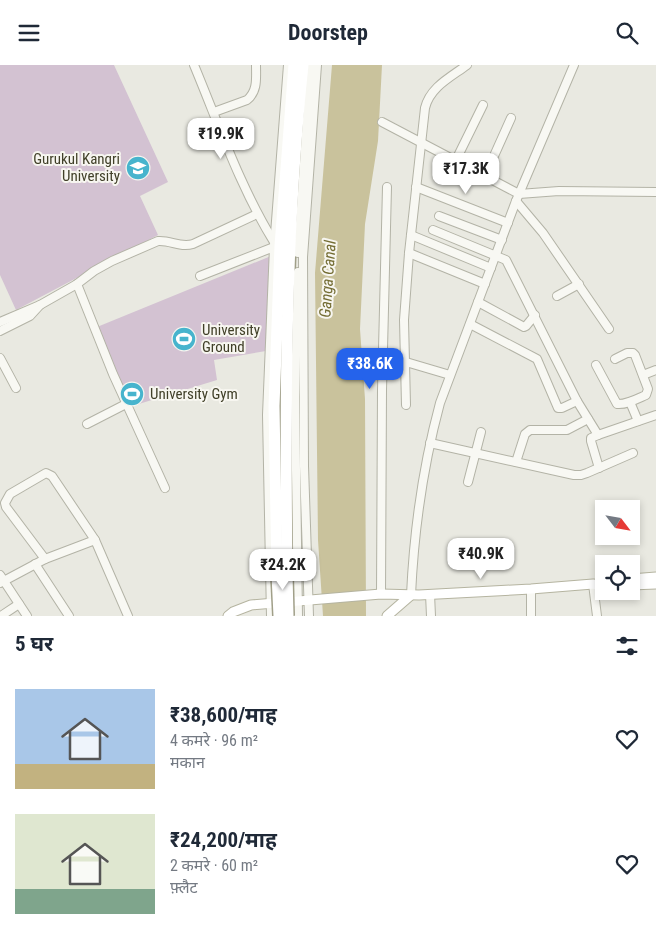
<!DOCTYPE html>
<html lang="hi">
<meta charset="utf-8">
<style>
body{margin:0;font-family:"Roboto Condensed","Noto Sans Devanagari",sans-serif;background:#f6f6f7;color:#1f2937;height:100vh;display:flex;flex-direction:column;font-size:19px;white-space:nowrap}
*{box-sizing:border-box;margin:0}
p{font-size:16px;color:#747a83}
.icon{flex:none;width:28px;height:28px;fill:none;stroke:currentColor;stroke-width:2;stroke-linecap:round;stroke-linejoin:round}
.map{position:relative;height:551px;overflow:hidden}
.details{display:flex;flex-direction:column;background:#fff;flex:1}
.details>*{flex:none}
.needle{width:32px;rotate:121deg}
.fabs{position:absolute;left:595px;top:435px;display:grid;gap:10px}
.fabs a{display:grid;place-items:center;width:45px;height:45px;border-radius:0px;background:#fff;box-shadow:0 2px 8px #0003;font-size:25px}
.price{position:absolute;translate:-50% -42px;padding:0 11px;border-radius:10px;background:#fff;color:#222;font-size:16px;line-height:32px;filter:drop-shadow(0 1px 2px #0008)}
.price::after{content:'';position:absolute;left:50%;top:30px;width:15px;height:11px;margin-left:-8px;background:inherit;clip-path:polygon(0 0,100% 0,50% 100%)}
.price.active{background:#2563eb;color:#fff}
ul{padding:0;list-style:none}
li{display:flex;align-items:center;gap:15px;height:125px;padding:0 15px}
li span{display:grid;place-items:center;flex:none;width:140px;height:100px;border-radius:0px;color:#555}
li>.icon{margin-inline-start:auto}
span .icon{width:60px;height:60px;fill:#fffc;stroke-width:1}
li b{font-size:21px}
h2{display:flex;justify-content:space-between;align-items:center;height:60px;padding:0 15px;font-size:21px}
header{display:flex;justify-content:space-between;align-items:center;height:65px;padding:0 15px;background:#fff;font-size:22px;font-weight:700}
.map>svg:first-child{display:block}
.green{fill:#d3c2d2}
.water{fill:#c9c29c}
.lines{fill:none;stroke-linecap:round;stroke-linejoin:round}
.minor-casing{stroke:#b3b3a6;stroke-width:10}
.major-casing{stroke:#b5b4a0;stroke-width:11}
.highway-casing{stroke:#a09f88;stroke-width:14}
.minor{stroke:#f8f8f3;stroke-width:8}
.major{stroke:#fff;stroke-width:9}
.highway{stroke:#fff;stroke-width:11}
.highway-bridge-casing{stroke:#a09f88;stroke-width:14;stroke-linecap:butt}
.highway-bridge{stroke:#fff;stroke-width:11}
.labels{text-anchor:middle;stroke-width:4;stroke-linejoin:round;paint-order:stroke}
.poi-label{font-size:15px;fill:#414029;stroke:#f7f6f0;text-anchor:start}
.water-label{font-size:16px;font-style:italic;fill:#746d34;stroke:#f7f6f0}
</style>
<header><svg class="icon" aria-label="menu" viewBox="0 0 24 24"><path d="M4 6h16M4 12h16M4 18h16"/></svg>Doorstep<svg class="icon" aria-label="search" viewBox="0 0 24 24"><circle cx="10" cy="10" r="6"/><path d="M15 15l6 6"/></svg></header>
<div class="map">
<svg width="656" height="551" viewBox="0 0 656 551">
<rect width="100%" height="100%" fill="#e9e9e1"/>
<!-- green -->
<g class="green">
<path d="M0,0H114L168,117L140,131L158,170L16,245L0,210Z"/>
<path d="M271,191L266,286L214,295L217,315L129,342L97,262Z"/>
</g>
<!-- water -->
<path class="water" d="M332,0H382L378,76L365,159L360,264L365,334L366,551H323L318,475L315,208Z"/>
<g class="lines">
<!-- minor casing -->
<g class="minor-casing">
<g id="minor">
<path d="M194,0C219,60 240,122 274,177"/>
<path d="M214,47L247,35C258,26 256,13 256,0"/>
<path d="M382,57L519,129L559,126L656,127"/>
<path d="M456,95L483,40"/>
<path d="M485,111L511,53"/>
<path d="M416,122L508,158"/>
<path d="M516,136L543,168L609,264"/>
<path d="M439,151L502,175"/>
<path d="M433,165L506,195L577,336L598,370"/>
<path d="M411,170L491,203"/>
<path d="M298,188L309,24V0"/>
<path d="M409,188L485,219"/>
<path d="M200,211L274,182"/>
<path d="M77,219L113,309L165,423"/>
<path d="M557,231L579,219"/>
<path d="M478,237L524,262L526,261L535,250"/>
<path d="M0,257L40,240"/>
<path d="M470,259L537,294L558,343H562L577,336"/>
<path d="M0,266L30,251L40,240L77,219L94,206L112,196L158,176C171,175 180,183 193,179L257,149"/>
<path d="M0,293L16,323"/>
<path d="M406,297L450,310"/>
<path d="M596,300L617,339C626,340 637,334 646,330L648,324L635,290L633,288H627L615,294"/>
<path d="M643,310L656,305"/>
<path d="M630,337L638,356"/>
<path d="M406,340L404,255L409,188L425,43C430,22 451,12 467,0"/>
<path d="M87,359L126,339"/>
<path d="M430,378L574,410H581L587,408L633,388"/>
<path d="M516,397L525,369L530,365H567L588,354"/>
<path d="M599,403L591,376V373L598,370L656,350"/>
<path d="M468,417L481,367"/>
<path d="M45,494L6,442L5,438L10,429L46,408L52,411L95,475L128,551"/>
<path d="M35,499L69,551"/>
<path d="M0,510L27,551"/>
<path d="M0,518L45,494L95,475"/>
<path d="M593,519L597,551"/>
<path d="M531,524V551"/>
<path d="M381,529L382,325L387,122"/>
<path d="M430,529L431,551"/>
<path d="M411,530C414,465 423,401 440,338L516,136L574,0"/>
<path d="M1,551L19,539"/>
<path d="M271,551L267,350L274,182L288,0"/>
<path d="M298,551L295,332L298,207"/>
<path d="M309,551L304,401L303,192L317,0"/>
</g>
</g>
<!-- major casing -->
<g class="major-casing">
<g id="major">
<path d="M631,514L656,512"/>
<path d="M631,520L656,519"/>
<path d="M228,551L233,547L251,540L381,529L419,530L531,524L593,519L604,521"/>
<path d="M387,551L411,530"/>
</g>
</g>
<!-- highway casing -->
<g class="highway-casing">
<g id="highway">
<path d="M287,509C285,340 285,169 303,0"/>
<path d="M277,510L274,341L280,181L294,0"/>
</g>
</g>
<!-- minor -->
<use href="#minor" class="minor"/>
<!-- major -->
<use href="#major" class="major"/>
<!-- highway -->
<use href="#highway" class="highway"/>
<!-- highway-bridge casing -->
<g class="highway-bridge-casing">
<g id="highway-bridge">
<path d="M287,509L288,551"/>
<path d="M277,510L279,551"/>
</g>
</g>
<!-- highway-bridge -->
<use href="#highway-bridge" class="highway-bridge"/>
</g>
<!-- icons -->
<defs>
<g id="university-disc" transform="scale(1.25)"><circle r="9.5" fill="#47b4cd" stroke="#f7f6f0"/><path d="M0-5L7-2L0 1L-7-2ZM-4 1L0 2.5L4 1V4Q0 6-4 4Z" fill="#fff"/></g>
<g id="stadium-disc" transform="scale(1.25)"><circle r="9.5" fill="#47b4cd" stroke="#f7f6f0"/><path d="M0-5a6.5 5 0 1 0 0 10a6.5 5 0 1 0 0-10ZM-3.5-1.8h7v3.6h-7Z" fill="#fff"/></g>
</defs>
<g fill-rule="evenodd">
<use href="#university-disc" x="138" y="103"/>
<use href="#stadium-disc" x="184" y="274"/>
<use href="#stadium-disc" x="132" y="329"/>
</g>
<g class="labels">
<!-- poi labels -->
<g class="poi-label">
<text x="120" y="99" text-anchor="end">Gurukul Kangri<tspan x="120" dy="17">University</tspan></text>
<text x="202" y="270">University<tspan x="202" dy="17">Ground</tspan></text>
<text x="150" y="334">University Gym</text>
</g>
<!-- water labels -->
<g class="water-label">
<text transform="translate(327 214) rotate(-86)" y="6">Ganga Canal</text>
</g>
</g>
</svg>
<div class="fabs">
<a><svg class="needle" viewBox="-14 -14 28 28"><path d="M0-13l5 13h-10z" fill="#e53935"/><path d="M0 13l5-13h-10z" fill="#747a83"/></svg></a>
<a><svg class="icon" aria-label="locate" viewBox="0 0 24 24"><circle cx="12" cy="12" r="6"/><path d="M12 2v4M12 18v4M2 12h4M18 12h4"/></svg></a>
</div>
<b class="price" style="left:221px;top:95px">₹19.9K</b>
<b class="price" style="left:466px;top:130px">₹17.3K</b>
<b class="price active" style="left:370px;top:325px">₹38.6K</b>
<b class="price" style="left:481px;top:515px">₹40.9K</b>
<b class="price" style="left:283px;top:526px">₹24.2K</b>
</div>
<section class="details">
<h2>5 घर<svg class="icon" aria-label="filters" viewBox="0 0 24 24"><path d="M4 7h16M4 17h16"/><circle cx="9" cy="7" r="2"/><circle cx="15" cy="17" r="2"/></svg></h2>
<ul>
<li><span style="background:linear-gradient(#a9c7e8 75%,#c2b280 0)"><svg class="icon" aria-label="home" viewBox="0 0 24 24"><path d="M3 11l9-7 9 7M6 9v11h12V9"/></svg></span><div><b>₹38,600/माह</b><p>4 कमरे · 96 m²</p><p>मकान</p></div><svg class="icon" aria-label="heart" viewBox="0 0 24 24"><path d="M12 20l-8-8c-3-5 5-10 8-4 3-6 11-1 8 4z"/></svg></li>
<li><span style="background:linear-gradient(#dfe7d0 75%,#7fa58c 0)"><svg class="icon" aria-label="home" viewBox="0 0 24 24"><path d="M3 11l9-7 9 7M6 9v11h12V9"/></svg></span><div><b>₹24,200/माह</b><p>2 कमरे · 60 m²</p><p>फ़्लैट</p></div><svg class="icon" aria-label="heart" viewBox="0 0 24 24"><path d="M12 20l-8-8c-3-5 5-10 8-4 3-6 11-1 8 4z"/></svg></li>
</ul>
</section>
